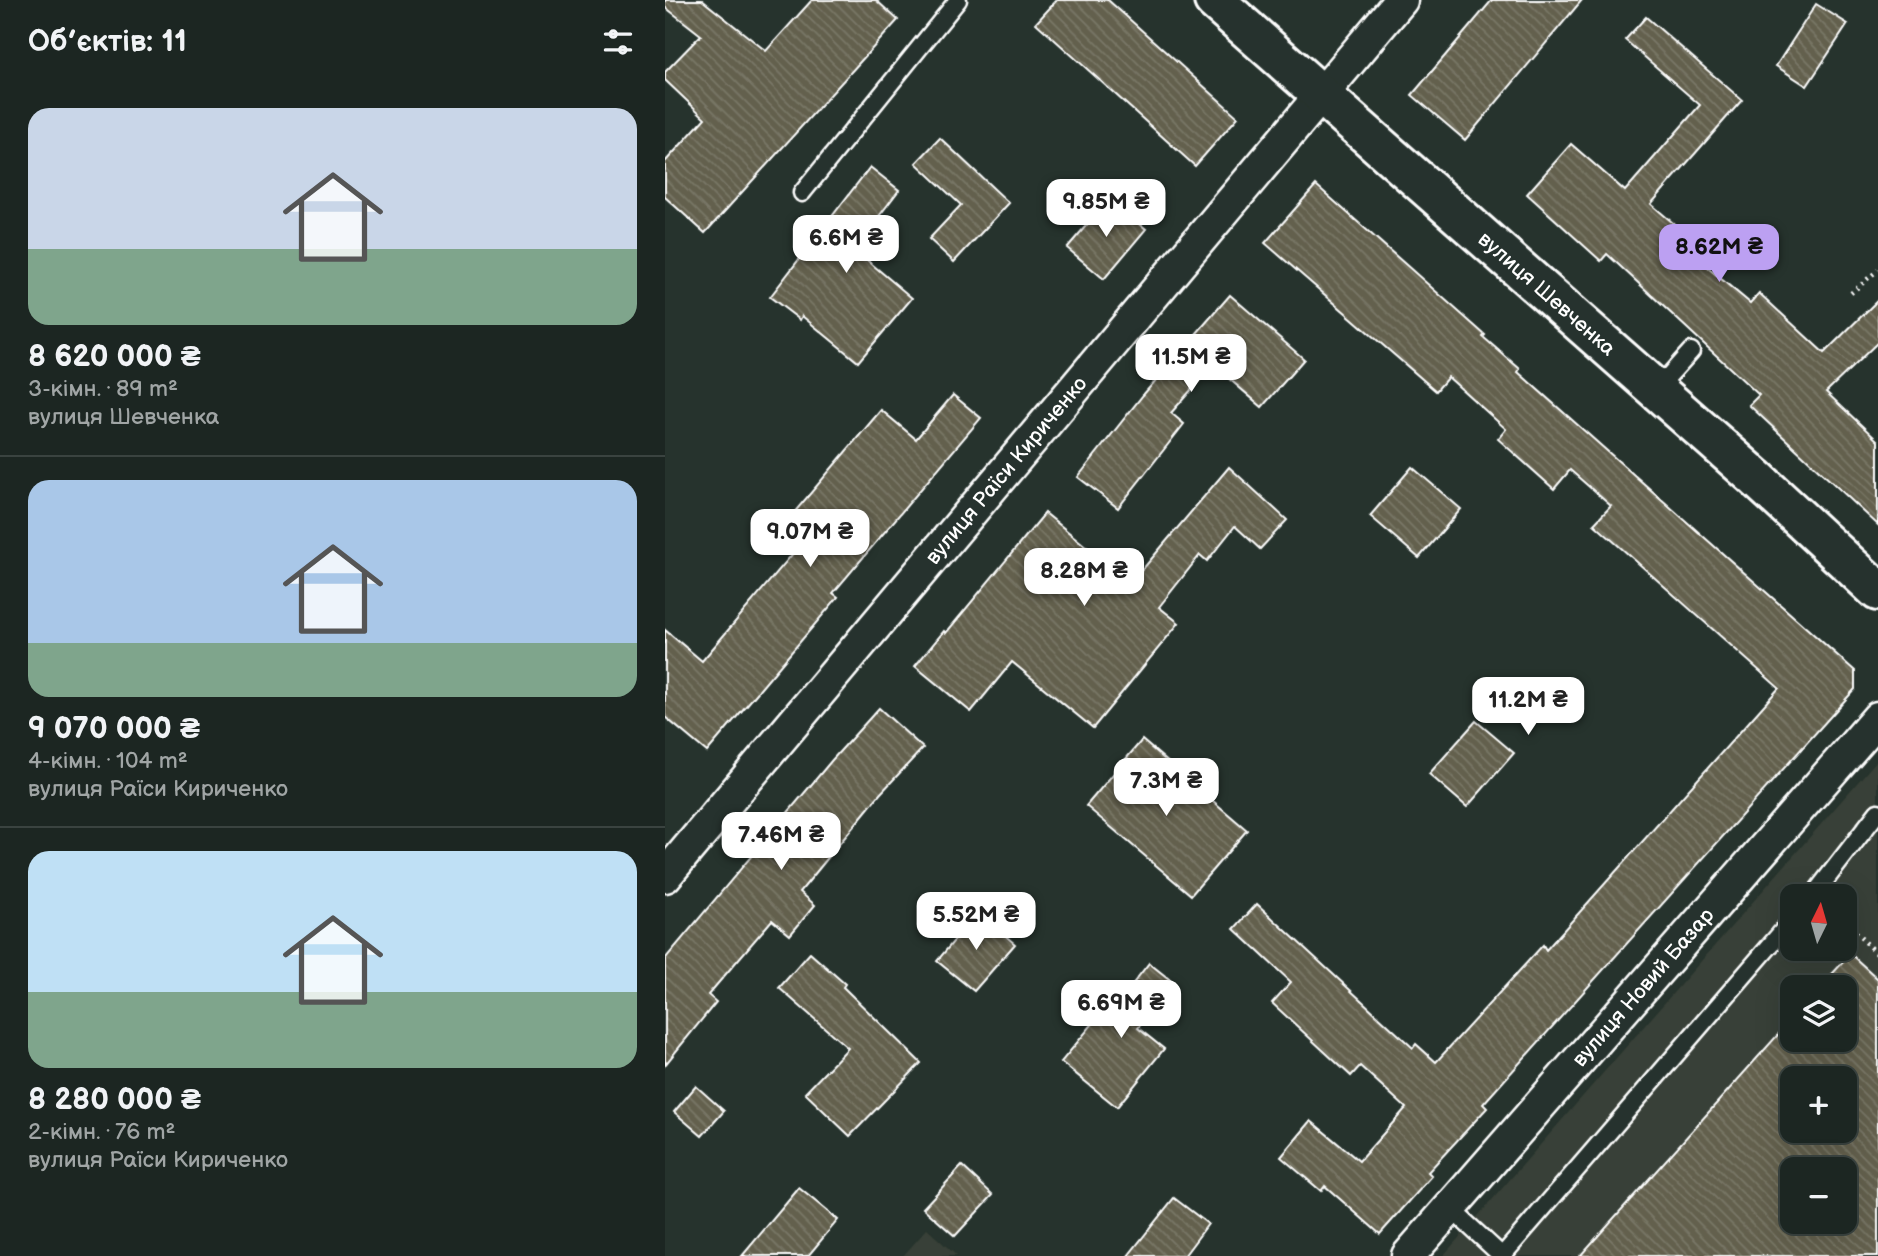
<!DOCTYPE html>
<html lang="uk">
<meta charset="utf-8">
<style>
body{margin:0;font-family:"Balsamiq Sans",sans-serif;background:#252e2a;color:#f1f3f6;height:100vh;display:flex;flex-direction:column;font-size:26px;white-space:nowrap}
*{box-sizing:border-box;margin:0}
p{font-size:23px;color:#a0a5a5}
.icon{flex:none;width:38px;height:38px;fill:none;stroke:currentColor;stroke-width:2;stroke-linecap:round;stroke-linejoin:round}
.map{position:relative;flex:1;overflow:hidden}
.sheet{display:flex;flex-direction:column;background:#1c2622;width:665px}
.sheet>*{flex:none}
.needle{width:46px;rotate:5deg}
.controls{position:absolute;left:1115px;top:884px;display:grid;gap:14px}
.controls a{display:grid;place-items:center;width:77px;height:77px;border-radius:14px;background:#1c2622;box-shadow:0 7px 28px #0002,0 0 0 2px #3a4340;font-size:35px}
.price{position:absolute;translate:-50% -60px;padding:0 16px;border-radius:14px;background:#fff;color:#222;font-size:23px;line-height:46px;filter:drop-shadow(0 2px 4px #0008)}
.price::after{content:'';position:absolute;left:50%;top:42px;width:21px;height:16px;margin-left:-10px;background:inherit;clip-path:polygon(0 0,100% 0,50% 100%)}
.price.current{background:#bca0f2;color:#111}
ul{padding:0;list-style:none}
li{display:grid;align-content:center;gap:14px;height:371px;padding:0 28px}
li+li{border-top:2px solid #3a4340}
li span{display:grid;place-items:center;height:217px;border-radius:21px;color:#555}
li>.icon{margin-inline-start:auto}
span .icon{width:126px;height:126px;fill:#fffc;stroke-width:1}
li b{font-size:30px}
h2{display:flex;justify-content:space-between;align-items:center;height:84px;padding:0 28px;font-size:30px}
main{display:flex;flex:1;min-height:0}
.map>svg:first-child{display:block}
.built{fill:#384037;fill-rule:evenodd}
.building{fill:url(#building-back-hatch);stroke:#fff;stroke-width:2;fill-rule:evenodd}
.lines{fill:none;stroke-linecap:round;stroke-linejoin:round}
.lane-casing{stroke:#fff;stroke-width:21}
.street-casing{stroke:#fff;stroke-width:37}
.secondary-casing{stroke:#fff;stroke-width:44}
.path{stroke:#fff;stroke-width:4.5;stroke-dasharray:2 5;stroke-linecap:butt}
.lane{stroke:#26332d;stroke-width:16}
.street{stroke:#26332d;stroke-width:32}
.secondary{stroke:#26332d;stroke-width:38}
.labels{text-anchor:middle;stroke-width:7;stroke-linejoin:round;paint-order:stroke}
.street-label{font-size:21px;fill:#fff;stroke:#26332d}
</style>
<main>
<section class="sheet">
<h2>Об’єктів: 11<svg class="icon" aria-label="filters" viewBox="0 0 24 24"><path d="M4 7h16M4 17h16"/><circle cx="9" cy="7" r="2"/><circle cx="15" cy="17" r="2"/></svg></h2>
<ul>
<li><span style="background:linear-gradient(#c9d6e8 65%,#7fa58c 0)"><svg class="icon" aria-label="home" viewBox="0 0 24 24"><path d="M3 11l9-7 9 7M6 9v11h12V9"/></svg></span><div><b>8 620 000 ₴</b><p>3-кімн. · 89 m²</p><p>вулиця Шевченка</p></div></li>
<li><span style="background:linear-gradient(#a9c7e8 75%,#7fa58c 0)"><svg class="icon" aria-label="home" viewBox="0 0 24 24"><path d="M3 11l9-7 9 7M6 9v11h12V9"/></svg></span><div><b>9 070 000 ₴</b><p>4-кімн. · 104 m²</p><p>вулиця Раїси Кириченко</p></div></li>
<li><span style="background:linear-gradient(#bfe0f5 65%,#7fa58c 0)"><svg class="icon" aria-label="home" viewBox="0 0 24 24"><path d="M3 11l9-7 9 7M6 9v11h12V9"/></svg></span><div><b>8 280 000 ₴</b><p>2-кімн. · 76 m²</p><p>вулиця Раїси Кириченко</p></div></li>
</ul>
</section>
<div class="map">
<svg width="1213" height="1256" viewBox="0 0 1213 1256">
<defs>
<pattern id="building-back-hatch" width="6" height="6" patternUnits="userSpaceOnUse" patternTransform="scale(1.75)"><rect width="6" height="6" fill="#63604d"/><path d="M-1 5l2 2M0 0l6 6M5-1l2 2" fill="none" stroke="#7a7868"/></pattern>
</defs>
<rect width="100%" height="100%" fill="#26332d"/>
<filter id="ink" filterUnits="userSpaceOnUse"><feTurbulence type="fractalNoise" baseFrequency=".0143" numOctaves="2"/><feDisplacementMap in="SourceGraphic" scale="14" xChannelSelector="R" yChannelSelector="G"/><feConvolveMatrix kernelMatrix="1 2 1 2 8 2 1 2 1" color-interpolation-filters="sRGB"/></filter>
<g filter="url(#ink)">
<!-- built -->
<g class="built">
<path d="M1213,759V1256H778ZM1127,896H1180V948H1127ZM1127,987H1180V1040H1127ZM1127,1078H1180V1130H1127ZM1127,1169H1180V1222H1127Z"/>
<path d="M262,1229L292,1256H238Z"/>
</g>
<!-- building -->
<g class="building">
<path d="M0,0H37L101,51L147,0H211L233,20L40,233L0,197V162L40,118L0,80V72L36,35L0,7Z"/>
<path d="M392,0H443L573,117L530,166L371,23Z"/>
<path d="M827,0H917L800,140L747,95Z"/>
<path d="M1151,4L1183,24L1142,86L1111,66Z"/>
<path d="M981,17L1077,100L986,204L1037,248L1030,257L1085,303L1094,293L1159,353L1213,300V342L1161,392L1213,441V525L1084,405L1094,395L942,254L936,261L862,194L906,144L960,191L1035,105L960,40Z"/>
<path d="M275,138L344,203L289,262L264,239L296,205L251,163Z"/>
<path d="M205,167L234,190L189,249L247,298L193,362L137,316L135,320L105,297Z"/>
<path d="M651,185L820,335L818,337L855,369L853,372L1190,671V689L818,1104L822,1108L763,1172L767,1176L715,1234L660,1186L656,1191L616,1157L646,1121L694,1161L741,1108L695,1066L686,1076L607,1003L626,982L569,929L592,904L748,1048L751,1044L771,1062L878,945L881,950L1114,688L929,524L946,506L905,470L889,489L833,439L841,429L783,377L771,391L600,243Z"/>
<path d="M444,199L481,229L439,279L402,248Z"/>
<path d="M565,295L639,359L597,407L548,365L506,413L519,424L453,508L413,477L478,395Z"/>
<path d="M288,395L316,418L168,593L173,597L42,752L0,717V630L37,661L147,531L127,515L216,410L251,439Z"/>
<path d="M564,467L622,520L595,549L570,526L542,561L535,555L494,607L514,623L428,728L347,662L306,712L250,666L279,631L281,633L380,513L466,583Z"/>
<path d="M747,467L796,509L754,558L705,516Z"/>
<path d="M214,708L258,748L215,794L135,892L150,905L125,935L107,920L43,995L51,1002L0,1065V959L167,760Z"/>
<path d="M811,721L849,753L802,807L764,774Z"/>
<path d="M477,740L582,830L526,895L421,806Z"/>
<path d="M313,912L350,944L309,991L272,961Z"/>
<path d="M1180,949L1213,979V1256H915L1127,1019V1040H1180V987H1155L1180,960ZM1127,1078H1180V1130H1127ZM1127,1169H1180V1222H1127Z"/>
<path d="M145,953L180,984L178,987L256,1063L185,1136L140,1093L183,1048L114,988Z"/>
<path d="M484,963L509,983L473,1028L499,1049L452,1107L396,1062L444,1004L449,1008Z"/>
<path d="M31,1086L59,1111L37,1136L9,1112Z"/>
<path d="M297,1166L328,1195L290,1236L258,1208Z"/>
<path d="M134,1188L173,1220L143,1256H77Z"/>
<path d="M509,1198L543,1224L519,1256H463Z"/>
</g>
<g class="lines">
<!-- lane casing -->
<g class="lane-casing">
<g id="lane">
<path d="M137,193L293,0"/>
<path d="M991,390L1026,351"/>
<path d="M1148,896L1213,812"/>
<path d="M785,1208L837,1256"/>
<path d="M837,1256L1127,920"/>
</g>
</g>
<!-- street casing -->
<g class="street-casing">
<g id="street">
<path id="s1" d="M0,876L736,0"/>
<path id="s2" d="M743,1256L1213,718"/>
</g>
</g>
<!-- secondary casing -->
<g class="secondary-casing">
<g id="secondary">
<path id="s3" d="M549,0L1090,477L1213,591"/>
</g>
</g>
<!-- path -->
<g class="path">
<path d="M1186,293L1213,270"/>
<path d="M1180,923L1213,954"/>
</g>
<!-- lane -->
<use href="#lane" class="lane"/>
<!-- street -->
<use href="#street" class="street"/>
<!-- secondary -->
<use href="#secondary" class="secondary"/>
</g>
</g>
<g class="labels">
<!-- street labels -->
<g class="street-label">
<text dy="7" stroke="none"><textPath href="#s3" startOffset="444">вулиця Шевченка</textPath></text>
<text dy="7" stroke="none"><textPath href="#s1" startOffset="530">вулиця Раїси Кириченко</textPath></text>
<text dy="7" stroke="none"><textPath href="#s2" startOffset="357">вулиця Новий Базар</textPath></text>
</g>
</g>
</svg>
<div class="controls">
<a><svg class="needle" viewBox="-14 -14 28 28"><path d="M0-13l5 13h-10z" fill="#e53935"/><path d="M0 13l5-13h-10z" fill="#a0a5a5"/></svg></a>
<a><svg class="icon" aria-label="layers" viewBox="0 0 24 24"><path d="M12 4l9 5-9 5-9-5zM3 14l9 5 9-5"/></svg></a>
<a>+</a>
<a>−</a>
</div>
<b class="price" style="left:441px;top:239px">9.85M ₴</b>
<b class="price" style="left:181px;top:275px">6.6M ₴</b>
<b class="price current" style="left:1054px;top:284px">8.62M ₴</b>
<b class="price" style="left:526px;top:394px">11.5M ₴</b>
<b class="price" style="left:145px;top:569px">9.07M ₴</b>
<b class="price" style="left:419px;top:608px">8.28M ₴</b>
<b class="price" style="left:863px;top:737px">11.2M ₴</b>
<b class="price" style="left:501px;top:818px">7.3M ₴</b>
<b class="price" style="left:116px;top:872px">7.46M ₴</b>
<b class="price" style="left:311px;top:952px">5.52M ₴</b>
<b class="price" style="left:456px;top:1040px">6.69M ₴</b>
</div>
</main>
